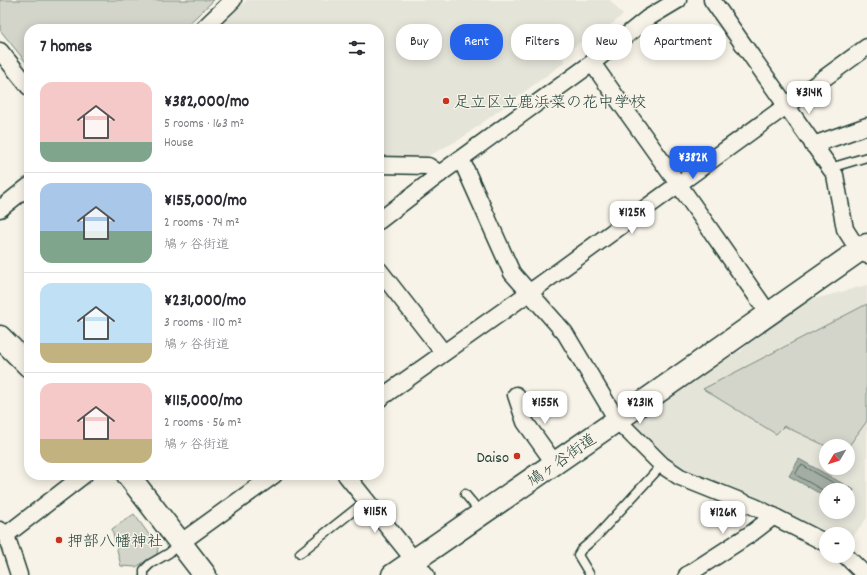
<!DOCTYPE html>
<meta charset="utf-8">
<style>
body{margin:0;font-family:Dekko,"Klee One",sans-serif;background:#f2f2f3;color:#2b2b33;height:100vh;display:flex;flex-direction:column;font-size:15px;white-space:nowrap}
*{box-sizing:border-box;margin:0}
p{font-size:13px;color:#7c7c81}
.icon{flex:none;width:22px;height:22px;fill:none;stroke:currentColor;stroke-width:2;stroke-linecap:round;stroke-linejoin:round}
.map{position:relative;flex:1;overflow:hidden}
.sheet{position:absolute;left:24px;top:24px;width:360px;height:456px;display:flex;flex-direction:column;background:#fff;border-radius:16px;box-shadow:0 2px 10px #0003}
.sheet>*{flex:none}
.guide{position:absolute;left:396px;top:24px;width:380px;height:36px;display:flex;gap:8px}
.needle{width:26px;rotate:231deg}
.buttons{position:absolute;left:819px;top:439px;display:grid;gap:8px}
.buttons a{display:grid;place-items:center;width:36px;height:36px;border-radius:50%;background:#fff;box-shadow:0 2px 10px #0003;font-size:20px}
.price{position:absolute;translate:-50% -34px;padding:0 9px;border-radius:8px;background:#fff;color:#222;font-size:13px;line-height:26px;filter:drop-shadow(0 1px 2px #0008)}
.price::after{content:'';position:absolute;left:50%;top:24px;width:12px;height:9px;margin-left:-6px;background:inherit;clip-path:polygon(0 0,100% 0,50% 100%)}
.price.active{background:#2563eb;color:#fff}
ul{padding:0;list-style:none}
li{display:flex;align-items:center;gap:12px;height:100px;padding:0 16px}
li+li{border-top:1px solid #e1e1e2}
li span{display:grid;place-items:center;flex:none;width:112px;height:80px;border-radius:12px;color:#555}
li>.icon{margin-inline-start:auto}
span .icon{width:48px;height:48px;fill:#fffc;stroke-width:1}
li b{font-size:17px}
h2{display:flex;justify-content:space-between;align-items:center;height:48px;padding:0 16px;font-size:17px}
.tag{padding:0 14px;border-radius:16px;background:#fff;box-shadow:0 2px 10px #0003;font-size:14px;line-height:36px}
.tag.active{background:#2563eb;color:#fff}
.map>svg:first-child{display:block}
.built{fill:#e5e4d9;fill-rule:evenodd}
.green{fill:#d3d5ca;stroke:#79897f}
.water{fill:#a4ada3;stroke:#6f8077}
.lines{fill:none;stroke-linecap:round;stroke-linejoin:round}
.shore{stroke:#546a60;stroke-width:1}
.lane-casing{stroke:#1f3d34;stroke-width:11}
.street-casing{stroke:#1f3d34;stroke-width:19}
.secondary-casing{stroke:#1f3d34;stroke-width:25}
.lane{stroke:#f7f3e8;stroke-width:8}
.street{stroke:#f7f3e8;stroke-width:16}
.secondary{stroke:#f7f3e8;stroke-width:22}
.poi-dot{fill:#c8321e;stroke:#f7f3e8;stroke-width:1.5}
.labels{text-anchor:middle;stroke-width:3;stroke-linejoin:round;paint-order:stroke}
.poi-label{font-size:16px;fill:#1f3d34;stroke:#f7f3e8;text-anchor:start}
.street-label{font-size:16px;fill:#1f3d34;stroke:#f7f3e8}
</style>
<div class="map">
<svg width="867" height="575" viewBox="0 0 867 575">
<rect width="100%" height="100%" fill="#f7f3e8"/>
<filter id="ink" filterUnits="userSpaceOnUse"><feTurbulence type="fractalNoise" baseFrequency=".025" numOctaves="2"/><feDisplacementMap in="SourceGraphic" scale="8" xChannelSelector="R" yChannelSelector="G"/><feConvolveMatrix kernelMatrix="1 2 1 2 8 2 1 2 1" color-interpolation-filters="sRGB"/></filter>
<g filter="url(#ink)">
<!-- built -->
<g class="built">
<path d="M247,0H610L623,15L591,40L587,37L562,56L565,62L459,140L424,158L379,157V29H216Z"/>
<path d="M867,285V518L848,543V534H829L824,530L685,469L667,457L635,425V417L733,350L740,352L747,345L748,339L803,302ZM826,446H848V468H826ZM826,490H848V512H826Z"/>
</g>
<!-- green -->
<g class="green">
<path d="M0,0H214L183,29H29V66L0,30Z"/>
<path d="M867,304V421L848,447L826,446L784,426L776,434L703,389Z"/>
<path d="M134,514L158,547L157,554L136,567L121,566L112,529Z"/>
</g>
<!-- water -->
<path class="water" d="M799,459L854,490L848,501V490H826V497L789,476Z"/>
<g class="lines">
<!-- shore -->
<path class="shore" d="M826,492L796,475V473L800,466L802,465L846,490"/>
<!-- lane casing -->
<g class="lane-casing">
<g id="lane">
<path d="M830,168L867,157"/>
<path d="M465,494L481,513"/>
<path d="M300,553L367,500"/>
<path d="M144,575V570L150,564L169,553L180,543"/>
<path d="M590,575L578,555L581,550L596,537L662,465"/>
</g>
</g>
<!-- street casing -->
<g class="street-casing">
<g id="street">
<path d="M712,0L835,175L845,229L852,240L867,255"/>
<path d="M203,29L233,0"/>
<path d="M0,51L29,87"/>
<path d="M592,63L686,195L769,314"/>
<path d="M813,145L867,126"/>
<path d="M461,159L512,273L565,333L617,420L662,465L680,477L755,507L826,543"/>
<path d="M379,165L428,166L440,174"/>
<path d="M0,209L29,186"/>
<path d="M379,221L445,170L592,63L648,18L678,0"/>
<path d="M379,270L443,352"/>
<path d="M516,395L525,422L555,464"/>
<path d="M379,399L537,287L867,47"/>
<path d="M346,475L426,575"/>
<path d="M0,530L6,535L19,575"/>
<path d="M6,535L84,475"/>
<path d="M180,543L274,475"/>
<path d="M846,556L865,575"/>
<path d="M687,575L752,533L774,516"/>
</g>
</g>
<!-- secondary casing -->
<g class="secondary-casing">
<g id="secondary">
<path d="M0,337L29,366"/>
<path d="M128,475L205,575"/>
<path d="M393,575L629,412L867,245"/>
</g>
</g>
<!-- lane -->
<use href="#lane" class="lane"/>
<!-- street -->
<use href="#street" class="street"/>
<!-- secondary -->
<use href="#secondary" class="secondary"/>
</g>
</g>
<!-- markers -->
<g class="poi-dot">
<circle cx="446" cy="101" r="4"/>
<circle cx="517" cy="456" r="4"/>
<circle cx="59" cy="540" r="4"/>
</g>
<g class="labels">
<!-- poi labels -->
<g class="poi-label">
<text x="454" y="107">足立区立鹿浜菜の花中学校</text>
<text x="509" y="462" text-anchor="end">Daiso</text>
<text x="67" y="546">押部八幡神社</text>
</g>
<!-- street labels -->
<g class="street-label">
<text transform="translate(561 459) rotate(-35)" y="6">鳩ヶ谷街道</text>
</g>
</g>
</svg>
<div class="buttons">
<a><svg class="needle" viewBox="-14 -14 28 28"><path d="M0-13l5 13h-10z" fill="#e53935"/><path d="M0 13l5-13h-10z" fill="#7c7c81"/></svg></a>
<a>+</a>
<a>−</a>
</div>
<b class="price" style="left:809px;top:115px">¥314K</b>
<b class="price active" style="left:693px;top:180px">¥382K</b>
<b class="price" style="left:632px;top:235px">¥125K</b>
<b class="price" style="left:545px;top:425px">¥155K</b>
<b class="price" style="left:640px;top:425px">¥231K</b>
<b class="price" style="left:375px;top:534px">¥115K</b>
<b class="price" style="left:723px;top:535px">¥126K</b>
<div class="guide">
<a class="tag">Buy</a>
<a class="tag active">Rent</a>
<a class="tag">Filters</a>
<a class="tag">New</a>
<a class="tag">Apartment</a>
</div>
<section class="sheet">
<h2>7 homes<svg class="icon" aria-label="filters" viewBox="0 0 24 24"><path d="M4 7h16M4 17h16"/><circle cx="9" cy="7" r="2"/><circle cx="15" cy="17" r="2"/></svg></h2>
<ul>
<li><span style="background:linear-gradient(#f6c9c9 75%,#7fa58c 0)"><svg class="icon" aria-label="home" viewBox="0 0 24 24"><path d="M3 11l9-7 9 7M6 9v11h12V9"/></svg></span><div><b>¥382,000/mo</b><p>5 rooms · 163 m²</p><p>House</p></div></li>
<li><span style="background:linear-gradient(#a9c7e8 60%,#7fa58c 0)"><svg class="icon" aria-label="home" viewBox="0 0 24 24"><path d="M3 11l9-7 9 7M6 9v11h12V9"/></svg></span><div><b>¥155,000/mo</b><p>2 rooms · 74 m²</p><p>鳩ヶ谷街道</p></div></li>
<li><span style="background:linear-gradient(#bfe0f5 75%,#c2b280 0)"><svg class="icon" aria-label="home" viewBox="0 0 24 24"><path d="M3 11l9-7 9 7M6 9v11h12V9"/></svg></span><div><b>¥231,000/mo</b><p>3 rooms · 110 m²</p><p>鳩ヶ谷街道</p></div></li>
<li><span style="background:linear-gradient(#f6c9c9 70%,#c2b280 0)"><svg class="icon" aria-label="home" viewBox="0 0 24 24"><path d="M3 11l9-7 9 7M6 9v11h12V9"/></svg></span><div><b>¥115,000/mo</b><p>2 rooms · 56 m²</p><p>鳩ヶ谷街道</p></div></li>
</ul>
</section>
</div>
